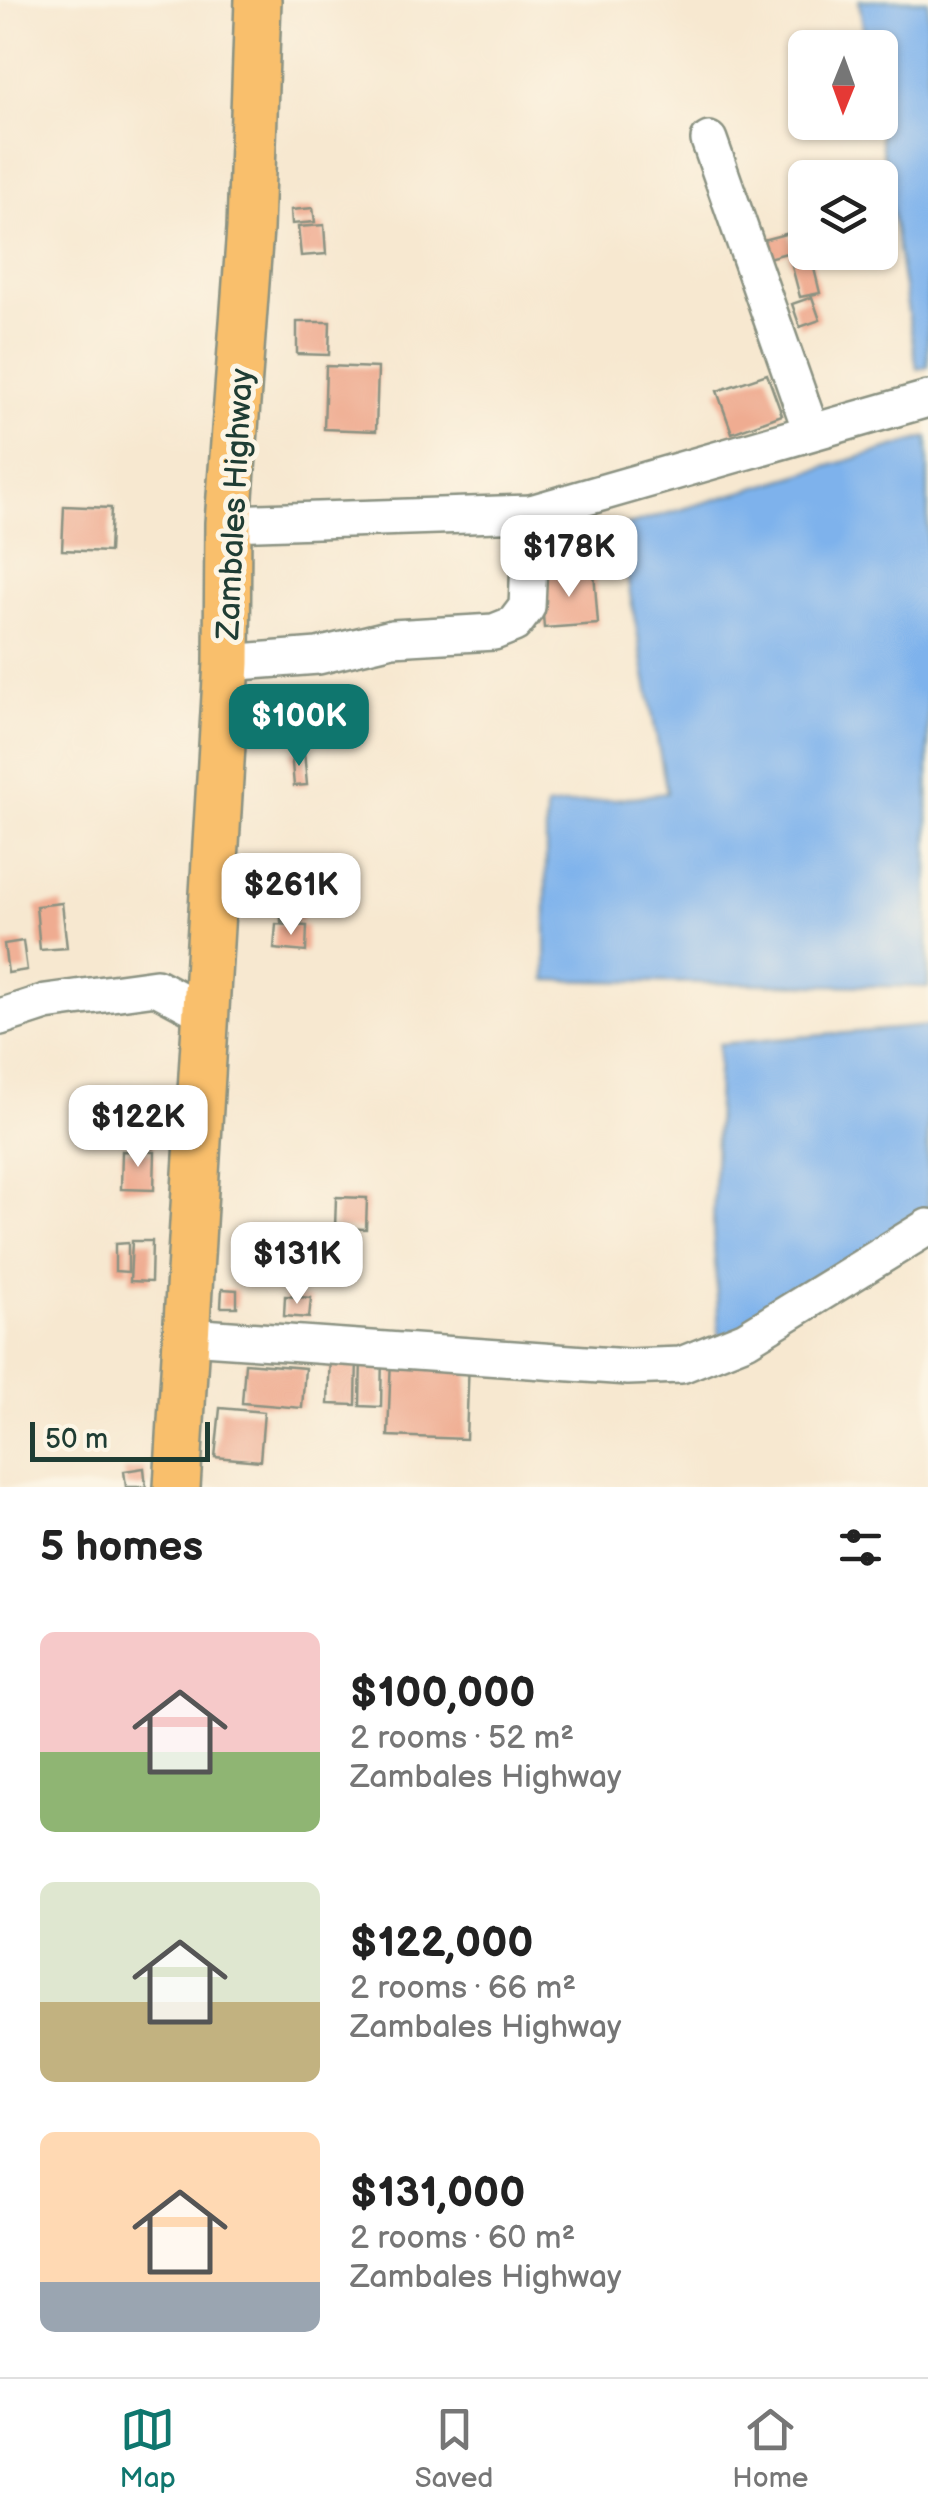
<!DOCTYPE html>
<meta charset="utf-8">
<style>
body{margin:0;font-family:"Balsamiq Sans",sans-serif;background:#f2f2f2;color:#222;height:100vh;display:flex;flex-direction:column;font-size:38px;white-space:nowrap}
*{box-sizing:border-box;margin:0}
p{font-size:32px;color:#767676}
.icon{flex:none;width:55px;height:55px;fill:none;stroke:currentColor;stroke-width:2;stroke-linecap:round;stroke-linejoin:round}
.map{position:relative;height:1487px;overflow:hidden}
.details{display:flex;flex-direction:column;background:#fff;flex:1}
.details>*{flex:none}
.needle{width:65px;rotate:181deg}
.tools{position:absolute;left:788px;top:30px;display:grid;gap:20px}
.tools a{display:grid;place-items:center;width:110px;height:110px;border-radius:15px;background:#fff;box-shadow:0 2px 8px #0004;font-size:50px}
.scale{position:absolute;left:30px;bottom:25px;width:180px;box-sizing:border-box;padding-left:10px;border:5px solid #1f3d34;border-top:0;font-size:28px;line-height:35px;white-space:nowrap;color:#1f3d34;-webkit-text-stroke:8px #fcf5e5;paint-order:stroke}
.price{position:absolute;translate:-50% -85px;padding:0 22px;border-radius:20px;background:#fff;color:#222;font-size:32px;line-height:65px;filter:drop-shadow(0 2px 5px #0008)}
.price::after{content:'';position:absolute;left:50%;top:60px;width:30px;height:22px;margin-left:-15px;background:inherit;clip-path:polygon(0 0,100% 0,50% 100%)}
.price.current{background:#0f766e;color:#fff}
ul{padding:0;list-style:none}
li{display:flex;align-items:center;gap:30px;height:250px;padding:0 40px}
li span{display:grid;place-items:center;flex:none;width:280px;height:200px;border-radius:15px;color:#555}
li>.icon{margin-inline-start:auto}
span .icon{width:120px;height:120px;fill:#fffc;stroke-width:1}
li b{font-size:42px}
h2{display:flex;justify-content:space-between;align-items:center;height:120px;padding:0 40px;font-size:42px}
.tab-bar{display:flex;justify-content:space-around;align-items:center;height:140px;border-top:2px solid #e0e0e0;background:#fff;font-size:28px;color:#767676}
.tab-bar a{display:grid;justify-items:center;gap:5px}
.tab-bar .current{color:#0f766e}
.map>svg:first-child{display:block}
.water{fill:#7eb2ec;stroke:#4e7890;stroke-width:2.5}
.building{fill:#efac91}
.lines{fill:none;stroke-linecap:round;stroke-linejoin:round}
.minor-casing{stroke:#8b9282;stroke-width:40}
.major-casing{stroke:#8b9282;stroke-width:50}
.minor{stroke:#fff;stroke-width:35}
.major{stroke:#f9bf6c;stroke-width:45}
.labels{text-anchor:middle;stroke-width:10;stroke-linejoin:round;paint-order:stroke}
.street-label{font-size:32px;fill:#1f3d34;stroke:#fcf5e5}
</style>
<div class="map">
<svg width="928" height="1487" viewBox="0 0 928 1487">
<rect width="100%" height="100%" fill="#fcf5e5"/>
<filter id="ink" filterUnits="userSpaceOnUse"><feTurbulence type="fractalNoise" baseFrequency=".01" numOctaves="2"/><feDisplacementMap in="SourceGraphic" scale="20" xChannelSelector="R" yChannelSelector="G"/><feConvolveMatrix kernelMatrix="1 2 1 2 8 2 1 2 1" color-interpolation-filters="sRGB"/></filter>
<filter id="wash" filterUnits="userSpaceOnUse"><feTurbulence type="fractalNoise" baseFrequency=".0048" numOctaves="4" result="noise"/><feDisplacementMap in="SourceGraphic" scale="40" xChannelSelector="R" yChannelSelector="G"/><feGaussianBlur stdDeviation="2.25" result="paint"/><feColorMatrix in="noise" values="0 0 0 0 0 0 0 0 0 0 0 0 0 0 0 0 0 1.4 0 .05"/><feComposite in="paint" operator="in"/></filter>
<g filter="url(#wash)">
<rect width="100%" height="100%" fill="#f7e8d0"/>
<!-- water -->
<g class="water">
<path d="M859,0H928V367L917,369L878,123L880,48L866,47Z"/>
<path d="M928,437V987L546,980V807L667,793L618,528Z"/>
<path d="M928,1026V1227L720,1349L713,1227L719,1044Z"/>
</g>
<g id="blocks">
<!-- building -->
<g class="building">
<path d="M313,208L315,222L292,224L291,210Z"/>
<path d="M324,225L326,254L301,256L298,227Z"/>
<path d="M789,233L794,251L768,258L763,240Z"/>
<path d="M805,251L810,252L820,293L800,297L789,255Z"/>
<path d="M812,297L820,320L800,327L792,304Z"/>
<path d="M297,322H330L329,355L297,354Z"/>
<path d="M326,366L378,368L376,431L324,429Z"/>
<path d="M767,374L782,415L732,433L717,391Z"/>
<path d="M64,506L111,508L109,552L62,550Z"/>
<path d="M594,572L598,624L544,628L540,576Z"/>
<path d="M304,751L307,785L294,786L291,752Z"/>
<path d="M280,888H302V921H281Z"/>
<path d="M62,903L67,948L40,950L36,906Z"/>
<path d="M276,924L307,926L306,952L274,949Z"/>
<path d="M23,941L27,970L8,973L4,944Z"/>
<rect x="131" y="1124" width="23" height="24"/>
<path d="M122,1151L155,1152L154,1190L121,1189Z"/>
<path d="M336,1197L367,1198L366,1229L335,1228Z"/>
<path d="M132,1241H152L151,1282L130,1281Z"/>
<path d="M128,1243V1272L115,1271V1244Z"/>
<path d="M222,1289L237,1290V1307H221Z"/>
<path d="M285,1296L311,1298L309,1318L284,1316Z"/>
<path d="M361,1352H382L381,1407L360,1406Z"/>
<path d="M330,1355H357L356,1405L328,1404Z"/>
<path d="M391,1357L469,1360L466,1439L388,1436Z"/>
<path d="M245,1363L305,1368L302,1408L242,1403Z"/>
<path d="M220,1408L264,1412L260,1461L215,1457Z"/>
<path d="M144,1468L146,1487H126L124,1471Z"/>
</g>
</g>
</g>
<g filter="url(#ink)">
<use href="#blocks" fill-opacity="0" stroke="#8b9282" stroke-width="2.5"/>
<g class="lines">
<!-- minor casing -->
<g class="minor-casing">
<g id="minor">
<path d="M709,140L811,431"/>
<path d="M228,523L531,513L928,399"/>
<path d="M227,663L318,656L392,638L494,632L514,624L527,607L531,513"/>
<path d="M0,1017L46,1002L156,987L203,1012"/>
<path d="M188,1336L628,1367L681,1365L746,1339L928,1227"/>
</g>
</g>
<!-- major casing -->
<g class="major-casing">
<path id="major" d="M177,1487L227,663L228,523L250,229L258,0"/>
</g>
<!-- minor -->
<use href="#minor" class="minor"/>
<!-- major -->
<use href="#major" class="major"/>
</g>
</g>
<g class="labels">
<!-- street labels -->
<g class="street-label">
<text transform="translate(234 504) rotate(-87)" y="11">Zambales Highway</text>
</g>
</g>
</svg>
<div class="tools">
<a><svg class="needle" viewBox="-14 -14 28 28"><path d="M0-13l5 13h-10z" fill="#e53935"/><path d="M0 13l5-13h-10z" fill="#767676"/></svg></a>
<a><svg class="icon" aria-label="layers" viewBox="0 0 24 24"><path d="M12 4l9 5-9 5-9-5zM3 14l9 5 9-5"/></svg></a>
</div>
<div class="scale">50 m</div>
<b class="price" style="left:569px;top:600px">$178K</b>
<b class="price current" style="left:299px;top:769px">$100K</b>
<b class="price" style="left:291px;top:938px">$261K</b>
<b class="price" style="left:138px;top:1170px">$122K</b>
<b class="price" style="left:297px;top:1307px">$131K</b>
</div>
<section class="details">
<h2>5 homes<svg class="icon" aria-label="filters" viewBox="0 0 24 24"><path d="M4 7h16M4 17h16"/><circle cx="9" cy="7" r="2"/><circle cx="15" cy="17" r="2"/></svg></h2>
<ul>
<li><span style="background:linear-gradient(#f6c9c9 60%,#8fb573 0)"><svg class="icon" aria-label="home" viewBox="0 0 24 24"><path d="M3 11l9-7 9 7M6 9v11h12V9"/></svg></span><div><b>$100,000</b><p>2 rooms · 52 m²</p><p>Zambales Highway</p></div></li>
<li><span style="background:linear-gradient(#dfe7d0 60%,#c2b280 0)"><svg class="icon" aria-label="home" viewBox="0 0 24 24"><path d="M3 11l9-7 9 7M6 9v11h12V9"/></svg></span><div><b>$122,000</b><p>2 rooms · 66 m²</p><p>Zambales Highway</p></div></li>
<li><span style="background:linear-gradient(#ffd9b3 75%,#9aa5b1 0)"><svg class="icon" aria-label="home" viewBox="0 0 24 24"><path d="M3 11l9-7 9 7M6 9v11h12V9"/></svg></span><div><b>$131,000</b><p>2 rooms · 60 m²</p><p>Zambales Highway</p></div></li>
</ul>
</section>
<nav class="tab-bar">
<a class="current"><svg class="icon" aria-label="map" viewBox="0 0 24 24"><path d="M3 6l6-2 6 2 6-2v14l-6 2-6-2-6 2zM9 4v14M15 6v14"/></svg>Map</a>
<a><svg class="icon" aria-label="saved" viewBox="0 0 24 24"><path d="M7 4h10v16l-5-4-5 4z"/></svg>Saved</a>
<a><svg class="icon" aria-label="home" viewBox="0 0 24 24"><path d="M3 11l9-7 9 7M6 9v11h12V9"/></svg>Home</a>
</nav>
